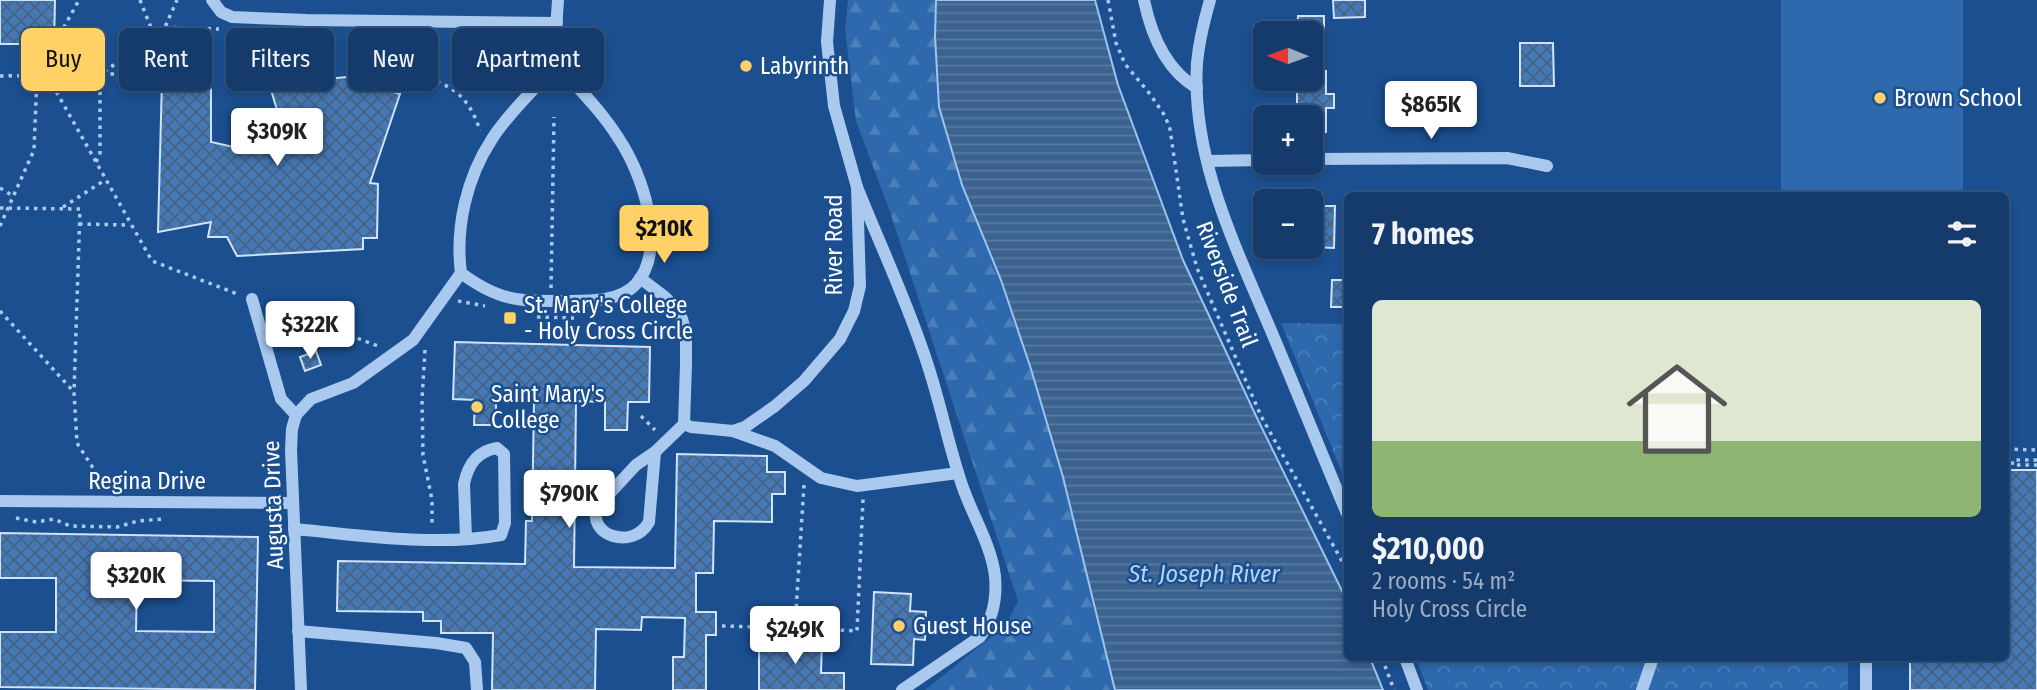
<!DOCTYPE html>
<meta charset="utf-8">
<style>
body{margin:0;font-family:"Fira Sans Condensed",sans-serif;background:#1d4271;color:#f1f3f6;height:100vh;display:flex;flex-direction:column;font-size:26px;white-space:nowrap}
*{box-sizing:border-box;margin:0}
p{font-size:23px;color:#9dadc1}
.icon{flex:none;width:38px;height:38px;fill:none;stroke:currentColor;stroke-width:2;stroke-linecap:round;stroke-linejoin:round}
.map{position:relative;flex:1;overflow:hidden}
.panel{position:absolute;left:1344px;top:192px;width:665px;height:469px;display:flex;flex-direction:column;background:#143b6b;border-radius:10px;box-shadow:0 4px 10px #0003,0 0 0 2px #33557e}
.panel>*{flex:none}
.banner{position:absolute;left:21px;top:28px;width:665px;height:63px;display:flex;gap:14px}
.needle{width:46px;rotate:271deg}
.fabs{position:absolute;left:1253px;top:21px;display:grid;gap:14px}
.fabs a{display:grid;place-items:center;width:70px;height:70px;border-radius:10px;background:#143b6b;box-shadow:0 4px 10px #0003,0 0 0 2px #33557e;font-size:35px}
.price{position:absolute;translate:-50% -60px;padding:0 16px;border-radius:7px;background:#fff;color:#222;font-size:23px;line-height:46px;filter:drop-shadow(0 2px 4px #0008)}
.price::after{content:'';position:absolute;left:50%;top:42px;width:21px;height:16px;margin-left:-10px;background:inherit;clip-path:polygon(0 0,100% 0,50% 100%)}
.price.active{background:#ffd166;color:#111}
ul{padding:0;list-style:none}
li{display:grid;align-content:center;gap:14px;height:371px;padding:0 28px}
li span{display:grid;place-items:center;height:217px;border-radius:10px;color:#555}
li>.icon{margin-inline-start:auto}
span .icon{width:126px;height:126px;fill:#fffc;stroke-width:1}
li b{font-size:30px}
h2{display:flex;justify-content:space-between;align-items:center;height:84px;padding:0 28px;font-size:30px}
.chip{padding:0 24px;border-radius:10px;background:#143b6b;box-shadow:0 4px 10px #0003,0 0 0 2px #33557e;font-size:24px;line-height:63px}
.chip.active{background:#ffd166;color:#111}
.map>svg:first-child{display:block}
.green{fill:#2e69ad}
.forest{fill:url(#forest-firs)}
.park{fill:url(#park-crowns)}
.water{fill:url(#water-rules);stroke:#9cc4f0;stroke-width:2}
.building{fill:url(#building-cross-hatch);stroke:#cfe3fa;stroke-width:2;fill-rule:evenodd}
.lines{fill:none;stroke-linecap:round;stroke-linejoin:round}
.path{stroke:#a9c9ee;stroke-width:3.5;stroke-dasharray:3.5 5;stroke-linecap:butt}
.minor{stroke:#a9c9ee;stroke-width:12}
.poi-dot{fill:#ffd166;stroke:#1b4f8f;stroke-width:2.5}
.labels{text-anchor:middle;stroke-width:5;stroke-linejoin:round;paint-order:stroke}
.poi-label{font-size:23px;fill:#fff;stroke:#1b4f8f;text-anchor:start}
.street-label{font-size:23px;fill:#fff;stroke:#1b4f8f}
.water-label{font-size:24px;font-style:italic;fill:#b5d3f5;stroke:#1b4f8f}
</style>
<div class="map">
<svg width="2037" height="690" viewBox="0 0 2037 690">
<defs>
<pattern id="forest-firs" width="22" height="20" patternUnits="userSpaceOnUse" patternTransform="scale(1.75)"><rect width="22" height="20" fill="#2e69ad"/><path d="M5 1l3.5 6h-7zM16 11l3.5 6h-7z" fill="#4d80b9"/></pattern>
<pattern id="park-crowns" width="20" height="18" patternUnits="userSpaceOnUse" patternTransform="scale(1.75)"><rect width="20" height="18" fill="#2e69ad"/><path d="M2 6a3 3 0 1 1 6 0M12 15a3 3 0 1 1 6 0" fill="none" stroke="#4d80b9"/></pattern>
<pattern id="water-rules" width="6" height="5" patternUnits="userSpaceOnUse" patternTransform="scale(1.75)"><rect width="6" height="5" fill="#3c6290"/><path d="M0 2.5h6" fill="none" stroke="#597aa1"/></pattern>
<pattern id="building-cross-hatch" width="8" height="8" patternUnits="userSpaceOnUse" patternTransform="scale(1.75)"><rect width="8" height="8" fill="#4478b7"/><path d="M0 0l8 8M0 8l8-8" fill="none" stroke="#486282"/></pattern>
</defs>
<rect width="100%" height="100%" fill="#1b4f8f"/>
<!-- green -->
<rect class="green" x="1781" y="0" width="182" height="196"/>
<!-- forest -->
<path class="forest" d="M848,0H936L935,36L939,107L962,185L1001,280L1031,369L1063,477L1115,690H925L1006,625L1018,601L890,212L856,121L845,30Z"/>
<!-- park -->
<g class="park">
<path d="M1281,323L1347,324V485Z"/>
<path d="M1416,658H1848V690H1428Z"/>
</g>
<!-- water -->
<path class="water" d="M936,0H1095L1118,85L1183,260L1257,418L1347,601L1348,658H1370L1383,690H1115L1063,477L1031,369L1001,280L962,185L939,107L935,36Z"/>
<!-- building -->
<g class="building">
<path d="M0,0H55L54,44H0Z"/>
<path d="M1333,0H1365V17L1334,18Z"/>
<path d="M1298,16H1324V33H1297Z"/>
<path d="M1520,43H1553L1554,86H1520Z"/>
<path d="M1311,71H1326V94H1334V108H1326V132L1311,133V117H1300V104H1297V79H1311Z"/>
<path d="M347,77L400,94L370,183L378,184L377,238H363V249L237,256L227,237H208L211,222L158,232L162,79L211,80V142L238,148L286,140L271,90L296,82Z"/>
<path d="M1311,206H1335L1334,248L1311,247Z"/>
<path d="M1332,280H1348V307H1331Z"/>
<path d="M455,342L650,347L649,402H628L627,430H605V402L576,401L574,567L675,568L677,454L767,456V472H785V494H772V522L714,521L713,573H696V612H716V635H706V690H673V657H684L685,618L642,617L641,630L596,629L595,690H492L493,633H441V621H423V612L337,611L338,561L525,564L526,521H532L534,401L496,400V425H474L475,400L453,399Z"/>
<path d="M316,351L321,365L305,371L300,357Z"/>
<path d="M2006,470H2037V690H1910V658H2006Z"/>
<path d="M0,533L258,537L255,690L0,687V632H56V578H0ZM137,580L214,581V632L136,631Z"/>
<path d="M874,592L911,594L910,611L926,612L925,640L914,639L913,665L871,664Z"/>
<path d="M759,639H822L821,673H844V690H759Z"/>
</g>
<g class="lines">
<!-- path -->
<g class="path">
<path d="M140,0L169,73"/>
<path d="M1108,0L1116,43L1125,64L1150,94L1165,116L1170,129L1183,219L1197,268L1261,416L1348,572"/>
<path d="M165,27L219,29"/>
<path d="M404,34L403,76C443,78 468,91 480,131"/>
<path d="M170,71L188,28"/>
<path d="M0,76L169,73"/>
<path d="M48,77L152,261L240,295"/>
<path d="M96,162L100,155V75L165,27L177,0"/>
<path d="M0,188L13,196"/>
<path d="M63,207L105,180"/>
<path d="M0,208L80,209L74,392L77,443L93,468L94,486"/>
<path d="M79,224L130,225"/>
<path d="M0,226L34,150L37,76L79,0"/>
<path d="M551,288L554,117"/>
<path d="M458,301L485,306"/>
<path d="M270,306L378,346"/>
<path d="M0,311L74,392"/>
<path d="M537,317L574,318"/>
<path d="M425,350L422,399L423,455L432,500V527"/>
<path d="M641,416L655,430"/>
<path d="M2006,449L2037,450"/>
<path d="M2037,460H2013L2012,465H2037"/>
<path d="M804,485L796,611L797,628L857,631L863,499"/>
<path d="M16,518L36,522L54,519L70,526L117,527L138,521L163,519"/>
<path d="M722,626L797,628"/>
<path d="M1382,658L1394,690"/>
</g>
<!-- minor -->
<g class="minor">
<path d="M212,0L221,12L232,17L307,20L557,23"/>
<path d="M1144,0C1151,34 1166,70 1197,88"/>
<path d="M1210,0C1204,21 1199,41 1197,63C1191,159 1236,247 1272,333C1298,394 1322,455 1348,516"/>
<path d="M554,61C576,86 601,110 619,139C642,173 668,248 636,284C620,302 588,301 566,301C519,301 500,302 461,273C455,227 467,177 492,139C507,115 530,94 548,73L554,61L558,0"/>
<path d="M1311,159L1507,158L1547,166"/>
<path d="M1208,161L1265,160"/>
<path d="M857,187C879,242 904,295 923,351C939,395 947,441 962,485C972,515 991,544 995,576C997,598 993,619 980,637L902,690"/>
<path d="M640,278L665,297L677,309L682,319L686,333V365L684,424L655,452"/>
<path d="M252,299L281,399L296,415"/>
<path d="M684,424L691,427L733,431L745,427L775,406L804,381L840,339L854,311L860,286L857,187L834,106L827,42L830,0"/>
<path d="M733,431L775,446L821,478L857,486L958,473"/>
<path d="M655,452L649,522C632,552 585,534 598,506L636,465Z"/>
<path d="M0,501L293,503"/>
<path d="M294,529C362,535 434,547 501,535L505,523L504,454L497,448C477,451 468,465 464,484L466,538"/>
<path d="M298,631L436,643L466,648L475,662L477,690"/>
<path d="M1405,658L1417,690"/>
<path d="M301,690L291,450L292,429L296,415L311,399L353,383L413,340L461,273"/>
<path d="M1642,690L1653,658"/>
<path d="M1866,690V662"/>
</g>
</g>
<!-- markers -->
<g class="poi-dot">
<circle cx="746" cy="66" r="7"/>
<circle cx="1880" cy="98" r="7"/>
<rect x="503" y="311" width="14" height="14" rx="3.5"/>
<circle cx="477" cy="407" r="7"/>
<circle cx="899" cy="626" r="7"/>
</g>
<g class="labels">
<!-- poi labels -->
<g class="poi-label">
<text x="760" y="74">Labyrinth</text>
<text x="1894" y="106">Brown School</text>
<text x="524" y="313">St. Mary's College<tspan x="524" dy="26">- Holy Cross Circle</tspan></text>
<text x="491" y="402">Saint Mary's<tspan x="491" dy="26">College</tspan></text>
<text x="913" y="634">Guest House</text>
</g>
<!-- street labels -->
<g class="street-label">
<text transform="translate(834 245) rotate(-90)" y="8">River Road</text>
<text transform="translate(1227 284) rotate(69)" y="8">Riverside Trail</text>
<text x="147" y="489">Regina Drive</text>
<text transform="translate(273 505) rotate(-92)" y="8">Augusta Drive</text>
</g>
<!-- water labels -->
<g class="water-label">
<text x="1204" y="582">St. Joseph River</text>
</g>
</g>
</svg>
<div class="fabs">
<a><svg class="needle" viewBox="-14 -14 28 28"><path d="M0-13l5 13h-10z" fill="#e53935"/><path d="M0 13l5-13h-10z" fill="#9dadc1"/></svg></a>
<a>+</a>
<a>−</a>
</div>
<b class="price" style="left:1431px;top:141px">$865K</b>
<b class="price" style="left:277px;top:168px">$309K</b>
<b class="price active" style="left:664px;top:265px">$210K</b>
<b class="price" style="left:310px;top:361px">$322K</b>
<b class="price" style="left:569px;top:530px">$790K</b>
<b class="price" style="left:136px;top:612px">$320K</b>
<b class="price" style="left:795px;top:666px">$249K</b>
<div class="banner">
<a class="chip active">Buy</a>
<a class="chip">Rent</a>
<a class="chip">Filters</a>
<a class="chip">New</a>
<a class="chip">Apartment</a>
</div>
<section class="panel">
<h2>7 homes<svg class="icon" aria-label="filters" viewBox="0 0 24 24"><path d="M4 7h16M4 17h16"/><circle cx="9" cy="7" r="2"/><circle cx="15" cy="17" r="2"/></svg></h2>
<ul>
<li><span style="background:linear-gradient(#dfe7d0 65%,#8fb573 0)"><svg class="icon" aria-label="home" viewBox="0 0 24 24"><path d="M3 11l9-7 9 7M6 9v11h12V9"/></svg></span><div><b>$210,000</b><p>2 rooms · 54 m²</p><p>Holy Cross Circle</p></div></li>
</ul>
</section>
</div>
